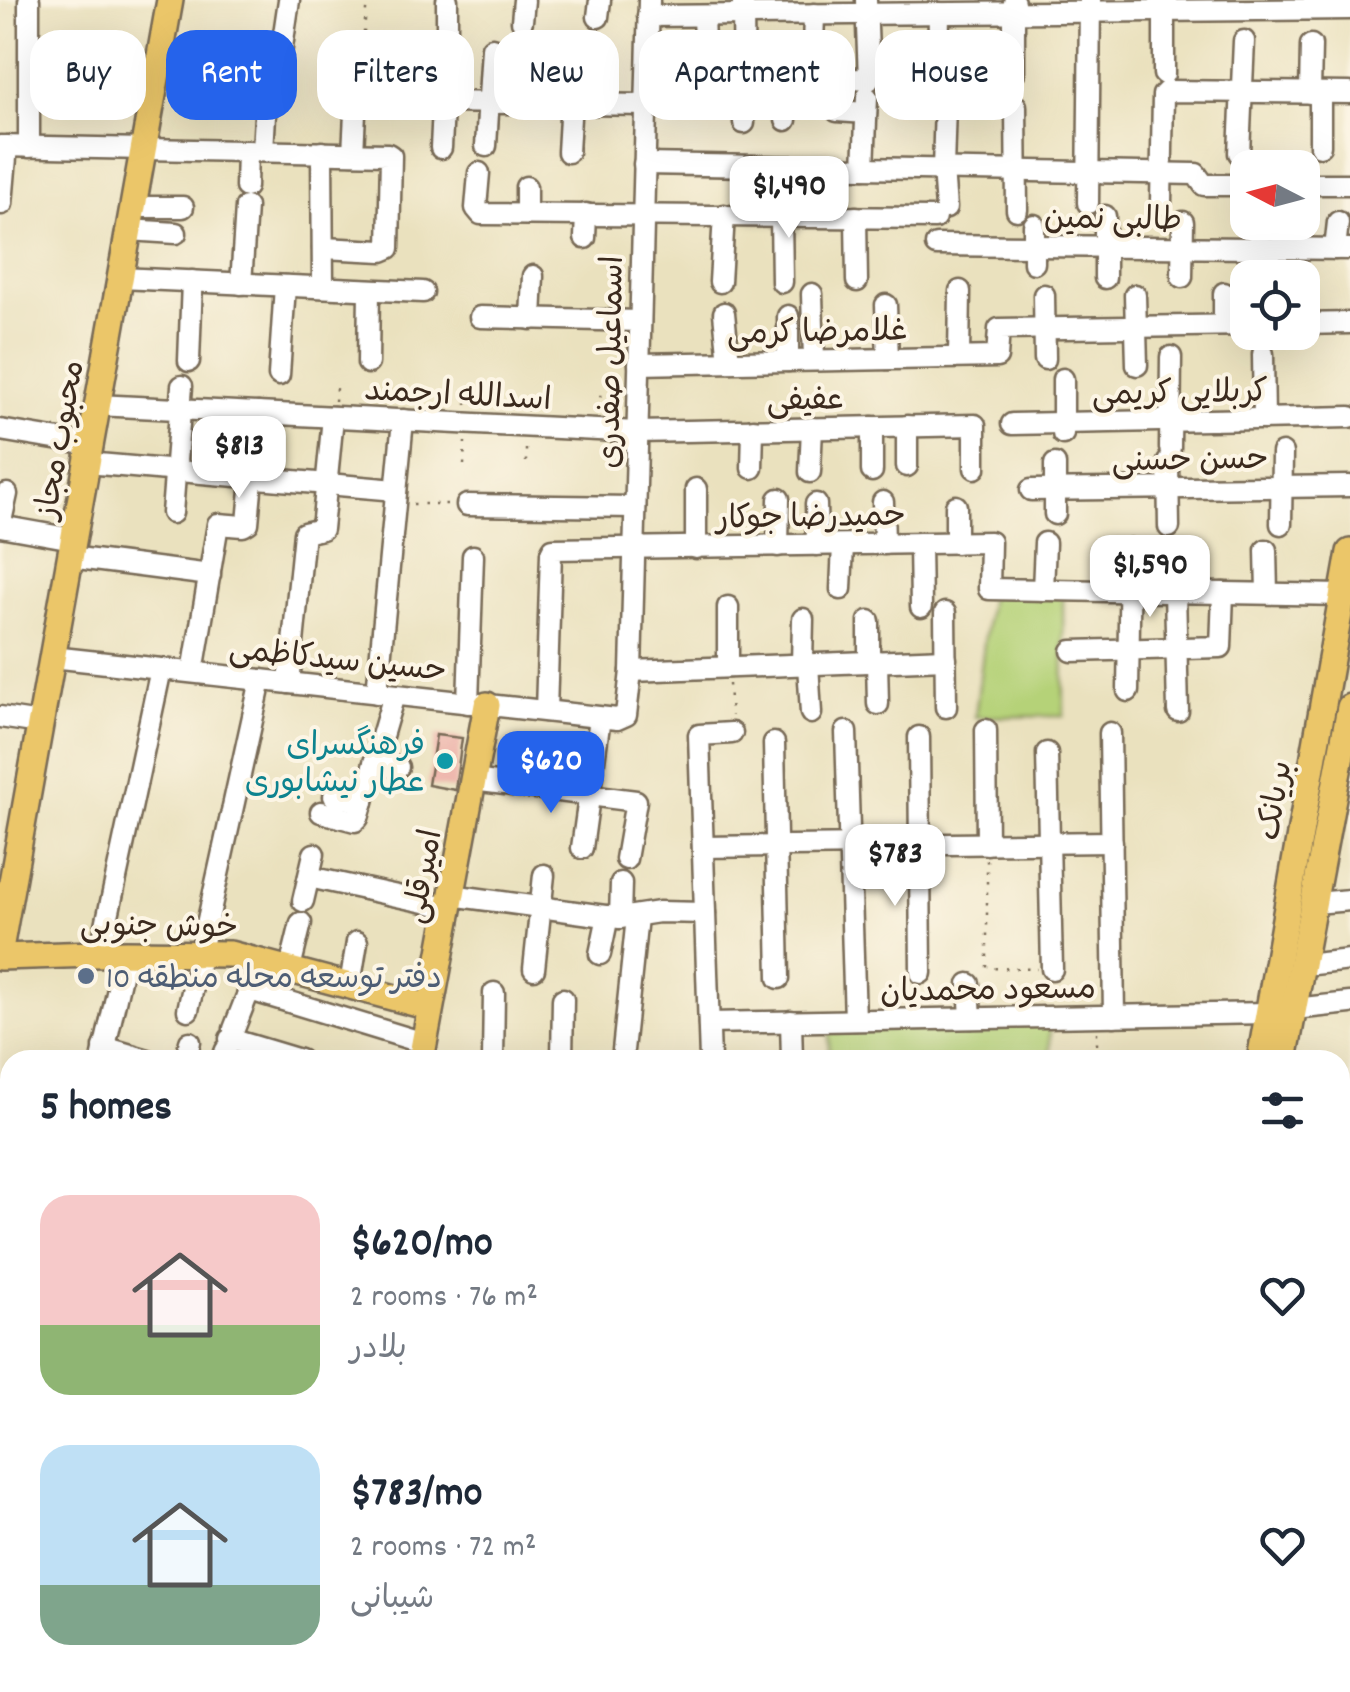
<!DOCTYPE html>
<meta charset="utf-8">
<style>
body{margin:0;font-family:Dekko,"Playpen Sans Arabic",sans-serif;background:#f2f2f3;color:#1f2937;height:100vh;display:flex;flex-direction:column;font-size:38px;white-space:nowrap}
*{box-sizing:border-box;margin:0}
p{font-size:32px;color:#747a83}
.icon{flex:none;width:55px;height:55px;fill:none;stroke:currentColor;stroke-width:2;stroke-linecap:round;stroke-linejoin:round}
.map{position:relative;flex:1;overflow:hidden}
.drawer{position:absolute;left:0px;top:1050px;width:1350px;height:642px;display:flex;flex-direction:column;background:#fff;border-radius:30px 30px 0 0;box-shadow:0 10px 40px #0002}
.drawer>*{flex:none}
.top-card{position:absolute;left:30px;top:30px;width:1290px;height:90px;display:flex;gap:20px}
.needle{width:65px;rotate:276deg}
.controls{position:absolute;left:1230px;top:150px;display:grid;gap:20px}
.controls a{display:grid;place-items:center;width:90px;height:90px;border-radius:20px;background:#fff;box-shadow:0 10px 40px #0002;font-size:50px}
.price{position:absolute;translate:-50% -85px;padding:0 22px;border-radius:20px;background:#fff;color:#222;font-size:32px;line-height:65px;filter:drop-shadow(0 2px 5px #0008)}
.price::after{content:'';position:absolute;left:50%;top:60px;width:30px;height:22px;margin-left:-15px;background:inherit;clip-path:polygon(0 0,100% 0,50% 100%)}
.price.current{background:#2563eb;color:#fff}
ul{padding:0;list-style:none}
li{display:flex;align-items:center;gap:30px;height:250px;padding:0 40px}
li span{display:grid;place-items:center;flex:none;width:280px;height:200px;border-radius:30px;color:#555}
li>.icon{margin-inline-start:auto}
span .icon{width:120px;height:120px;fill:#fffc;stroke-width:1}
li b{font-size:42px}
h2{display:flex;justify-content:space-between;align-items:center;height:120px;padding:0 40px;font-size:42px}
.tag{padding:0 35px;border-radius:30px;background:#fff;box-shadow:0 10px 40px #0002;font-size:35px;line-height:90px}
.tag.current{background:#2563eb;color:#fff}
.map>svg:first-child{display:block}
.green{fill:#b5d278;stroke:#787e4b;stroke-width:2.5}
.building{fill:#eaa49c}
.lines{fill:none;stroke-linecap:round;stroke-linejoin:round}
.minor-casing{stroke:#786a56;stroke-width:25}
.major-casing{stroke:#786a56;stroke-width:30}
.path{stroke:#786a56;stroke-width:2.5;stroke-dasharray:2.5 8;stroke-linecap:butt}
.minor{stroke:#fff;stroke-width:20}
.major{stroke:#ebc669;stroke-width:25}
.culture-dot{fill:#0f9aa8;stroke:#fcf5e5;stroke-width:4}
.service-dot{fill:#5c6f8a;stroke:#fcf5e5;stroke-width:4}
.labels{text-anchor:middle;stroke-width:8;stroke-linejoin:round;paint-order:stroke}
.street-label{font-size:32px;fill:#3b2a1e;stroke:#fcf5e5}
.culture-label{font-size:32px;fill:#0d838f;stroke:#fcf5e5;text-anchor:end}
.service-label{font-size:32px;fill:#4e5e75;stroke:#fcf5e5;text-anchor:start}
</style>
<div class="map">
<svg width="1350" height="1692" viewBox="0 0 1350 1692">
<rect width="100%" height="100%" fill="#fcf5e5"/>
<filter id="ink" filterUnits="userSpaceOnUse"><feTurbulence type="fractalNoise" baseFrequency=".01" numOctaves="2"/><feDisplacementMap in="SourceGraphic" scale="20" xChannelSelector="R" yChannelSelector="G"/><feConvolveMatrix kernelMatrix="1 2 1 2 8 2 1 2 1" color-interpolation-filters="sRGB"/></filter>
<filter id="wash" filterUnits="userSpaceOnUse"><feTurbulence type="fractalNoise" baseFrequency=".0048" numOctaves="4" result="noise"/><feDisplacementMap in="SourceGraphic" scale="40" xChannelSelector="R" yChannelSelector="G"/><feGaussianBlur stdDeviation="2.25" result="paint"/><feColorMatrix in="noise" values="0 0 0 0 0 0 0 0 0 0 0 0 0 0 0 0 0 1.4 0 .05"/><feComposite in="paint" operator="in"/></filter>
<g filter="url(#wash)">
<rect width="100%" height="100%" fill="#eae1be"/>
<!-- green -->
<g class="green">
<path d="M990,594L1063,596L1064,716L975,717Z"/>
<path d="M1050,1022V1060H829V1032Z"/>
<path d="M791,1682H1099L1100,1690L791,1691Z"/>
</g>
<g id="blocks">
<!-- building -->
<path class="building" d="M436,735L462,738L455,790L428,785Z"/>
</g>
</g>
<g filter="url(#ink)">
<use href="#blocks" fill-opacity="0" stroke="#786a56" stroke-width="2.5"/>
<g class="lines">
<!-- minor casing -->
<g class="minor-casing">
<g id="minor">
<path d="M29,0V147"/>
<path d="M743,0L744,123"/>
<path d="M1164,1V74"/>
<path d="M648,16L1350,9"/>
<path d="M703,16L704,42"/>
<path d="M598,17L600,0"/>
<path d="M522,21L524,0"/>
<path d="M447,30V0"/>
<path d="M813,48L814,14"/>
<path d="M784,67L786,120"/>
<path d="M279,68L289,0"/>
<path d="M1014,73V2"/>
<path d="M938,74L939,13"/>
<path d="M853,79L869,80L866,0"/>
<path d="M744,89L785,87"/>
<path d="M1310,93L1311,45"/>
<path d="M443,102L646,105"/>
<path d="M945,105L943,169L946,208"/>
<path d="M1016,106L1017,210"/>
<path d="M837,111L866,113"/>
<path d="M0,146L388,154L391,156L389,248L382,251L323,248"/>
<path d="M486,146L492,48"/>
<path d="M1320,146V93"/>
<path d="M441,148L446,44"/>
<path d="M263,151L266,98"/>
<path d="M322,152L323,287"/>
<path d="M568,152L574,49"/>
<path d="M353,153L356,93"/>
<path d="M1239,153L1244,41"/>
<path d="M644,164L1196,174L1204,185H1248"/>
<path d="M864,168L867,97"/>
<path d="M479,173L476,208L481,214L935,218"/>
<path d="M1302,184H1350"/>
<path d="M246,187L247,151"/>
<path d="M1088,203L1090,0"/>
<path d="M1161,203L1163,95L1167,91L1350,93"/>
<path d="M2,204L7,146"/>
<path d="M133,207H183"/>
<path d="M526,213V187"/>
<path d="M781,216L782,282"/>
<path d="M1105,216V278"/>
<path d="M856,217L857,281"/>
<path d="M1034,225V263"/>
<path d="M128,230L176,233"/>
<path d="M585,238L586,214"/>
<path d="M936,245L1350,249"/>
<path d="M1335,249L1338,222"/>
<path d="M1182,277L1183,222"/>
<path d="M120,278L423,292"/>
<path d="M1258,278L1259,222"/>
<path d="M720,282L724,215"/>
<path d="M241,284L246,207"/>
<path d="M812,294L814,360"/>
<path d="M1044,295L1045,359"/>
<path d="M1135,295L1137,365"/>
<path d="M886,305L888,359"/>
<path d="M724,313L729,362"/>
<path d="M788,316V361"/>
<path d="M480,317L640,321"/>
<path d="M531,319L533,276"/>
<path d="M1302,324L1350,323"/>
<path d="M1224,325V293"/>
<path d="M1263,354L1264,419"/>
<path d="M959,357L960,291"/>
<path d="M189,361L192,281"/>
<path d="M368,363L369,290"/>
<path d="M639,364L997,357L999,329L1248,325"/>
<path d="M279,375L285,286"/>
<path d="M1063,379V434"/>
<path d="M97,405L637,432L975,425V468"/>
<path d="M1012,424L1350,417"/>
<path d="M907,426V466"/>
<path d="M0,430L90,445"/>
<path d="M1170,448L1171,357"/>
<path d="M1168,462L1169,527"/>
<path d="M87,463L396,490"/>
<path d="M752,468L753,429"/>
<path d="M872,471V427"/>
<path d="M810,472L812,428"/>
<path d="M1031,490L1350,486"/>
<path d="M883,502L884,544"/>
<path d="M816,504L817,545"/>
<path d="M467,505L635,507"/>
<path d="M172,513L182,386"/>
<path d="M1055,514V464"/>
<path d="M1281,524L1282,453"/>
<path d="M0,526L73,539"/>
<path d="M0,526L7,494"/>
<path d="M920,543L921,607"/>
<path d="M956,543V506"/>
<path d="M778,546L779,499"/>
<path d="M696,548V489"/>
<path d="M1266,550L1267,593"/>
<path d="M70,557L210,575"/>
<path d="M841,589L843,545"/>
<path d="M1043,590L1045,543"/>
<path d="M1175,592L1178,711"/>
<path d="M728,607V667"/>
<path d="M945,613L946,707"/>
<path d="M1072,651L1221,647L1223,593"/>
<path d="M52,657L617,719L626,715L631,671L649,0"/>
<path d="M877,661L878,704"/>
<path d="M869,662V621"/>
<path d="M808,664L811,713"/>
<path d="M802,665L803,619"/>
<path d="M631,671L946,659"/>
<path d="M193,672L218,524L243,526L248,523L258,413"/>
<path d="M289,683L304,533L322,529L333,417"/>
<path d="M1128,691L1130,549"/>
<path d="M377,693L403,420"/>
<path d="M468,703L473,556"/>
<path d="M546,711L551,553L553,549L990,542L989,589L1343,595"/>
<path d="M0,717L40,723"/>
<path d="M986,730L987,844"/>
<path d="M846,732L855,1020"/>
<path d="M1110,733L1114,1016"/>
<path d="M919,737L921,973"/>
<path d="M774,743L779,978"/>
<path d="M1047,753L1052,969"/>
<path d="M374,763L398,767"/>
<path d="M473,780L636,801L626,859"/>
<path d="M334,796L363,802"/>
<path d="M321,812L355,821L358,818L394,695"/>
<path d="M703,847L1112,842"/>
<path d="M582,848L600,718"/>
<path d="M309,877L448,907"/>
<path d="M451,895L620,918L659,912L705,913"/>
<path d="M303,901L314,854"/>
<path d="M1315,903L1350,900"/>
<path d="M620,918L621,883"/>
<path d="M100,953L161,669"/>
<path d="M600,954L608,916"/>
<path d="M1304,965L1350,960"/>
<path d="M290,968L301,923"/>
<path d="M534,969L544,875"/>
<path d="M969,984L971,1018"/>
<path d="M350,985L357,942"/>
<path d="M250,990L424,1043"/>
<path d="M1294,1009L1350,1003"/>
<path d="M188,1010L261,680"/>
<path d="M791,1021L792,1060"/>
<path d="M709,1023L1268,1013"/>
<path d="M234,1029L261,960"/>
<path d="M230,1039L300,1060"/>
<path d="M104,1047L148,1060"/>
<path d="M102,1060L126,953"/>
<path d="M185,1060L190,1042"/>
<path d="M222,1060L226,1050"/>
<path d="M493,1060L494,993"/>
<path d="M562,1060L563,999"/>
<path d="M622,1060L637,917"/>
<path d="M710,1060L699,735L732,733"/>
<path d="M1340,1098L1350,1097"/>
<path d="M0,1262L10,1264"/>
<path d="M0,1371L10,1347"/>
<path d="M1340,1379L1350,1378"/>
<path d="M0,1542L10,1545"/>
<path d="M1349,1559L1350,1570"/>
<path d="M0,1578L4,1567"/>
<path d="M464,1682L466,1692"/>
<path d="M43,1692L47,1682"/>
<path d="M535,1692L536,1682"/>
<path d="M591,1692V1682"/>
<path d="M682,1692V1682"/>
<path d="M727,1692V1682"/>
<path d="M781,1692V1682"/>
</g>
</g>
<!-- major casing -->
<g class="major-casing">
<g id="major">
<path d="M0,949L170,0"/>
<path d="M0,957L126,953L230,954L429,1007"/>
<path d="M421,1060L487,705"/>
<path d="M1260,1060L1350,552"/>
<path d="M1284,1060L1350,707"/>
<path d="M1340,1322H1350"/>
<path d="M1117,1682V1692"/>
<path d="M410,1692L411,1682"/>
</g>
</g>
<!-- path -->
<g class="path">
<path d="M360,75L367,0"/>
<path d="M599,396H618"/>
<path d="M335,401L336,388"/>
<path d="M467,404V391"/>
<path d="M527,411L528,392"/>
<path d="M526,462V444"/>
<path d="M464,465L465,442"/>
<path d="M413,504H450"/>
<path d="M729,684L731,716"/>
<path d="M987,860V968L1037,969"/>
<path d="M1097,1032V1060"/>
<path d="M1340,1663L1350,1659"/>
<path d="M1279,1682L1283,1692"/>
</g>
<!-- minor -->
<use href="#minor" class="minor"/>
<!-- major -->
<use href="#major" class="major"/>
</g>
</g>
<!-- markers -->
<circle class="culture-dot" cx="445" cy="761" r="10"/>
<circle class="service-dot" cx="86" cy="976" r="10"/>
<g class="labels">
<!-- street labels -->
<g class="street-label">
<text transform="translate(1113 217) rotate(1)" y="11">طالبی نمین</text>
<text transform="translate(817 330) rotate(-1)" y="11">غلامرضا کرمی</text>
<text transform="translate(609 362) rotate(-89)" y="11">اسماعیل صفدری</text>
<text transform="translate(1180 391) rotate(-1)" y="11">کربلایی کریمی</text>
<text transform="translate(458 393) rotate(3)" y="11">اسدالله ارجمند</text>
<text transform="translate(805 398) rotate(-1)" y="11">عفیفی</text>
<text transform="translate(58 439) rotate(-80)" y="11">محبوب مجاز</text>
<text transform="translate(1190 458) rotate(-1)" y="11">حسن حسنی</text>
<text transform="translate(811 515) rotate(-1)" y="11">حمیدرضا جوکار</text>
<text transform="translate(338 658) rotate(6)" y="11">حسین سیدکاظمی</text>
<text transform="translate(1273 800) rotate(-80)" y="11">بریانک</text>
<text transform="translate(421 876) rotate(-79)" y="11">امیرقلی</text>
<text transform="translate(159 924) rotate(1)" y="11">خوش جنوبی</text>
<text transform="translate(988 988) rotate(-1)" y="11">مسعود محمدیان</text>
</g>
<!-- culture labels -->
<g class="culture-label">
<text x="425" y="754">فرهنگسرای<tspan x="425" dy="37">عطار نیشابوری</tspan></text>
</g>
<!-- service labels -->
<g class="service-label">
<text x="106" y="987">دفتر توسعه محله منطقه 10</text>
</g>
</g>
</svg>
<div class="controls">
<a><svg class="needle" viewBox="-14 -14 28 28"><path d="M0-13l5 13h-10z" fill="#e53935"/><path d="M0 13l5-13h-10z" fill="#747a83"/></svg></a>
<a><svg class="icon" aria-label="locate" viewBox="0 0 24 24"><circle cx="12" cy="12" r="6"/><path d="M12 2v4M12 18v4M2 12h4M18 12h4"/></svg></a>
</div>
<b class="price" style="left:789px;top:241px">$1,490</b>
<b class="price" style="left:239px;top:501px">$813</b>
<b class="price" style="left:1150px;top:620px">$1,590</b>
<b class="price current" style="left:551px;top:816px">$620</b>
<b class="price" style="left:895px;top:909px">$783</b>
<div class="top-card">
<a class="tag">Buy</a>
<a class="tag current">Rent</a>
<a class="tag">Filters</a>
<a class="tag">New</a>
<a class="tag">Apartment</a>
<a class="tag">House</a>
</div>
<section class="drawer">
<h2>5 homes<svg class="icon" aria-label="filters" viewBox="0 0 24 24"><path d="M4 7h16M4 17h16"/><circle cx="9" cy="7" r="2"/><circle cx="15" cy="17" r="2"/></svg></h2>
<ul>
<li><span style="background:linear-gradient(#f6c9c9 65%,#8fb573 0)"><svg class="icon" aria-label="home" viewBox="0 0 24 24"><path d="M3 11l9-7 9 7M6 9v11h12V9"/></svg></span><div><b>$620/mo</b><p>2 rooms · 76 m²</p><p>بلادر</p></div><svg class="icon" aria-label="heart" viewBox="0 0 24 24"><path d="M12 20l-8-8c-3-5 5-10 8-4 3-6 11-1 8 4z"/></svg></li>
<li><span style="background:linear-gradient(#bfe0f5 70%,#7fa58c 0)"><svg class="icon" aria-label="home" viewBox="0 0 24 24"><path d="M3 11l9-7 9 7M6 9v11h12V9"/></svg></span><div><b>$783/mo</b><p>2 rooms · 72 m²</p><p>شیبانی</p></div><svg class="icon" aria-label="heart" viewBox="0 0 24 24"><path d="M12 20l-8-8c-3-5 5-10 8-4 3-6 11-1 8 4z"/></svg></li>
</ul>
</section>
</div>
